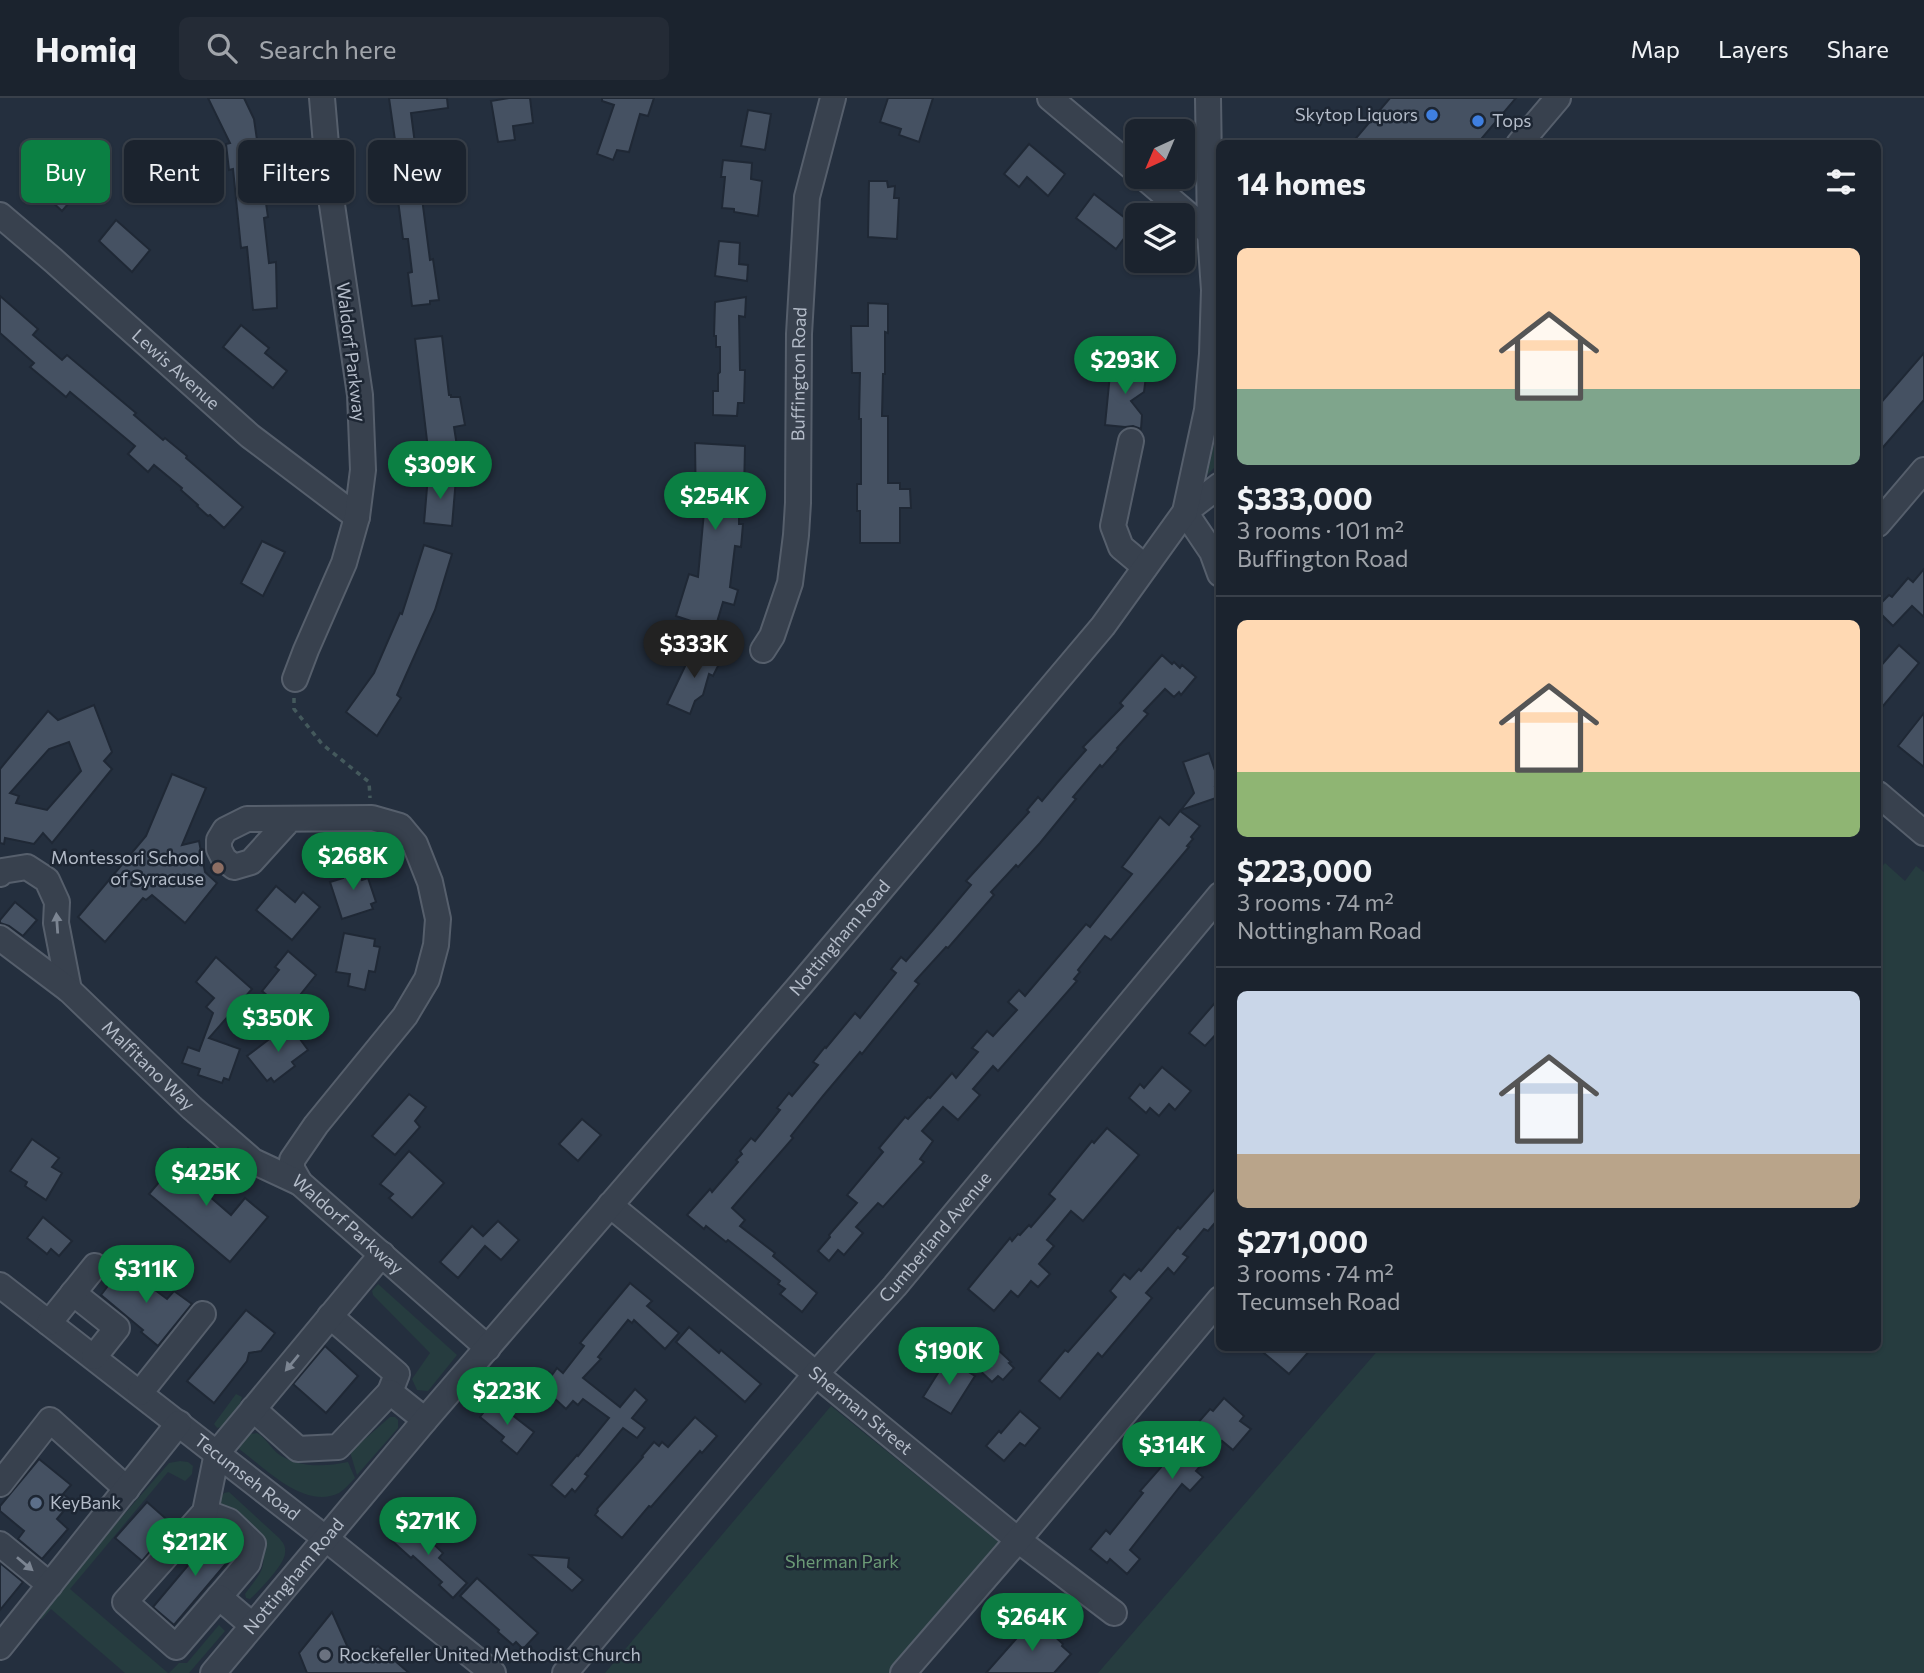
<!DOCTYPE html>
<meta charset="utf-8">
<style>
body{margin:0;font-family:Commissioner,sans-serif;background:#242b36;color:#f1f3f6;height:100vh;display:flex;flex-direction:column;font-size:26px;white-space:nowrap}
*{box-sizing:border-box;margin:0}
p{font-size:23px;color:#a0a4aa}
.icon{flex:none;width:38px;height:38px;fill:none;stroke:currentColor;stroke-width:2;stroke-linecap:round;stroke-linejoin:round}
.map{position:relative;flex:1;overflow:hidden}
.drawer{position:absolute;left:1216px;top:42px;width:665px;height:1211px;display:flex;flex-direction:column;background:#1b232e;border-radius:10px;box-shadow:0 2px 5px #0004,0 0 0 2px #39404a}
.drawer>*{flex:none}
.guide{position:absolute;left:21px;top:42px;width:665px;height:63px;display:flex;gap:14px}
.needle{width:46px;rotate:224deg}
.tools{position:absolute;left:1125px;top:21px;display:grid;gap:14px}
.tools a{display:grid;place-items:center;width:70px;height:70px;border-radius:10px;background:#1b232e;box-shadow:0 2px 5px #0004,0 0 0 2px #39404a;font-size:35px}
.price{position:absolute;translate:-50% -60px;padding:0 16px;border-radius:24px;background:#0b8043;color:#fff;font-size:23px;line-height:46px;filter:drop-shadow(0 2px 4px #0008)}
.price::after{content:'';position:absolute;left:50%;top:42px;width:21px;height:16px;margin-left:-10px;background:inherit;clip-path:polygon(0 0,100% 0,50% 100%)}
.price.selected{background:#222;color:#fff}
ul{padding:0;list-style:none}
li{display:grid;align-content:center;gap:14px;height:371px;padding:0 21px}
li+li{border-top:2px solid #39404a}
li span{display:grid;place-items:center;height:217px;border-radius:10px;color:#555}
li>.icon{margin-inline-start:auto}
span .icon{width:126px;height:126px;fill:#fffc;stroke-width:1}
li b{font-size:30px}
h2{display:flex;justify-content:space-between;align-items:center;height:84px;padding:0 21px;font-size:30px}
.chip{padding:0 24px;border-radius:10px;background:#1b232e;box-shadow:0 2px 5px #0004,0 0 0 2px #39404a;font-size:24px;line-height:63px}
.chip.selected{background:#0b8043;color:#fff}
header{display:flex;align-items:center;gap:42px;box-sizing:border-box;height:98px;padding:0 35px;background:#1b232e;border-bottom:2px solid #39404a}
header strong{font-size:33px}
nav{display:flex;gap:38px;margin-inline-start:auto;font-size:24px}
.search{width:490px;height:63px;background:#242b36;display:flex;align-items:center;gap:18px;box-sizing:border-box;padding:0 24px;border-radius:10px;color:#a0a4aa;font-size:26px}
.map>svg:first-child{display:block}
.green{fill:#263c3f}
.building{fill:#455162;stroke:#1f2835;stroke-width:2;fill-rule:evenodd}
.lines{fill:none;stroke-linecap:round;stroke-linejoin:round}
.minor-casing{stroke:#565f6c;stroke-width:28}
.path{stroke:#44595c;stroke-width:3.5;stroke-dasharray:5 5;stroke-linecap:butt}
.minor{stroke:#38414e;stroke-width:24}
.oneway{fill:#7c8592}
.shop-dot{fill:#3f7fe0;stroke:#1d2633;stroke-width:2.5}
.education-dot{fill:#8d6e63;stroke:#1d2633;stroke-width:2.5}
.service-dot{fill:#5c6f8a;stroke:#1d2633;stroke-width:2.5}
.worship-dot{fill:#6b7280;stroke:#1d2633;stroke-width:2.5}
.labels{text-anchor:middle;stroke-width:5;stroke-linejoin:round;paint-order:stroke}
.poi-label{font-size:18px;fill:#b4bcc9;stroke:#1d2633;text-anchor:start}
.street-label{font-size:18px;fill:#b4bcc9;stroke:#1d2633}
.park-label{font-size:18px;fill:#6b9a76;stroke:#1d2633}
</style>
<header>
<strong>Homiq</strong>
<div class="search"><svg class="icon" aria-label="search" viewBox="0 0 24 24"><circle cx="10" cy="10" r="6"/><path d="M15 15l6 6"/></svg>Search here</div>
<nav><a>Map</a><a>Layers</a><a>Share</a></nav>
</header>
<div class="map">
<svg width="1924" height="1575" viewBox="0 0 1924 1575">
<rect width="100%" height="100%" fill="#242f3e"/>
<!-- green -->
<g class="green">
<path d="M1220,319V364L1207,377Z"/>
<path d="M1885,765L1905,783L1916,768L1924,774V1575H1098L1380,1250H1878V773Z"/>
<path d="M378,1186L457,1257L428,1293L417,1292L412,1281L430,1255L373,1197L372,1193Z"/>
<path d="M236,1296L242,1299C238,1313 232,1327 217,1330L214,1326Z"/>
<path d="M831,1308L1000,1445L890,1575H605Z"/>
<path d="M390,1319H395L398,1322V1330L357,1377L350,1354Z"/>
<path d="M257,1335C266,1340 270,1349 277,1355C297,1370 324,1369 348,1364L355,1380C350,1385 345,1391 339,1395C304,1412 265,1370 239,1351L240,1346L250,1336Z"/>
<path d="M180,1363L188,1364L193,1368L192,1376L185,1383L168,1374L70,1491L168,1575H125L51,1511L42,1521H37V1516L169,1365Z"/>
<path d="M229,1394L278,1439C283,1444 286,1448 285,1455C285,1466 259,1493 250,1501L246,1500L245,1496C250,1489 257,1481 261,1473C273,1444 240,1423 221,1407V1399L224,1395Z"/>
<path d="M219,1527L225,1533L189,1575H169L179,1565H187Z"/>
</g>
<!-- building -->
<g class="building">
<path d="M208,0H244L254,21L268,119L264,120L269,165L276,164L277,210L253,212L247,149L241,150L233,71L229,72L226,46L230,45Z"/>
<path d="M389,0H447L448,10L411,15L430,162L433,161L439,202L430,203V206L412,208L408,175L412,174L408,141H403L395,79H393L388,42H395Z"/>
<path d="M509,0H530L533,25L513,28L515,42L498,44L491,3Z"/>
<path d="M602,0H654L648,18L640,16L629,54L617,52L613,62L597,56L614,7L602,3Z"/>
<path d="M888,0H933L919,44L899,37L901,31L880,24Z"/>
<path d="M1390,0H1516L1477,46H1351Z"/>
<path d="M748,12L771,16L765,52L741,48Z"/>
<path d="M1029,46L1065,76L1048,98L1027,79L1019,89L1004,76Z"/>
<path d="M42,54L83,89L62,113L22,76Z"/>
<path d="M723,62L752,65L751,81L762,83L758,118L734,114V111L722,110L725,79H721Z"/>
<path d="M869,83H887L888,89L895,88L894,100H899L897,141L868,139Z"/>
<path d="M1094,96L1134,127L1116,151L1076,120Z"/>
<path d="M116,122L150,152L132,174L99,143Z"/>
<path d="M719,143L740,145L739,166L748,167L747,183L715,178Z"/>
<path d="M0,198L38,231L33,237L62,262L67,257L136,315L134,317L163,342L165,340L187,358L186,360L243,409L224,430L210,417L208,418L197,408L198,407L181,392L182,390L154,367L148,374L128,356L135,348L70,294L66,299L30,269L34,265L0,235Z"/>
<path d="M746,199L745,219L739,218L740,272H745L744,305H738L737,318L713,317V293H718V276L720,274V249H716V238H714L715,204Z"/>
<path d="M868,205L888,206V235L885,234V276H883L882,318H888V385H900V391H910L911,410H900V445H860V413H857V386H861V321H859L860,275H852L851,228H868Z"/>
<path d="M241,227L269,250L265,255L287,273L273,290L223,249Z"/>
<path d="M442,238L449,297H451V299H460L465,327L454,329L457,348L428,351L415,241Z"/>
<path d="M1924,255V302L1878,355V308Z"/>
<path d="M1111,266L1147,270L1144,294L1131,303L1142,317L1141,331L1133,328L1125,329L1105,327Z"/>
<path d="M695,345L745,348L744,394H739V426H743L741,449L735,448L730,489L738,492L734,507L723,504L715,531L676,518L689,476L698,479L704,414H696Z"/>
<path d="M428,378L456,380L452,428L424,425Z"/>
<path d="M262,443L285,454L263,498L241,485Z"/>
<path d="M424,447L452,456L435,512L397,597L401,600L377,638L346,614L374,575L400,515L402,516Z"/>
<path d="M1924,471V519L1912,508L1893,528L1878,513V508L1889,497L1892,499L1908,480L1913,484Z"/>
<path d="M1899,547L1919,565L1878,614V571Z"/>
<path d="M702,549L723,558L713,578L709,576L703,597L695,603L690,616L667,606L688,562L694,566Z"/>
<path d="M1162,557L1172,566L1174,564L1180,570L1182,567L1196,579L1181,597L1179,594L1174,599L1165,591L1144,613L1148,616L1117,650L1118,651L1102,669L1100,667L1073,699L1076,701L1040,745L1018,769L1016,767L991,794L994,797L948,850L946,849L915,883L919,886L887,925L862,956L860,954L823,998L791,1038L793,1040L732,1110L745,1122L740,1128L775,1155L773,1158L817,1195L802,1214L780,1196L785,1191L778,1186L780,1183L728,1142L726,1144L706,1128L704,1131L687,1117L710,1091L712,1094L738,1064L736,1062L742,1056L740,1053L751,1040L755,1043L780,1012L777,1010L789,995L792,998L818,967L813,964L825,949L826,950L855,915L860,920L896,875L891,871L901,859L906,863L932,833L971,787L966,783L1029,714L1027,712L1038,699L1042,703L1057,685L1086,652L1083,649L1123,608L1120,605Z"/>
<path d="M94,607L112,654L104,663L112,671L52,745L43,735L34,746L5,740L4,746L0,745V671L48,613L58,622ZM69,644L81,673L47,712L16,705L19,698L10,695L49,651Z"/>
<path d="M1924,615V669L1898,648Z"/>
<path d="M1209,655L1220,687L1215,689L1219,699L1181,712L1194,695L1183,664Z"/>
<path d="M172,676L206,690L182,747L199,743L205,774L217,785L185,825L152,797L146,802L143,800L105,844L78,819L146,738Z"/>
<path d="M1180,713L1200,728L1191,739L1193,741L1187,748L1189,749L1111,842L1105,838L1078,872L1080,874L1074,881L1077,883L998,973L993,968L973,991L980,997L958,1022L943,1009L922,1033L933,1043L920,1061L924,1064L883,1109L878,1105L856,1129L863,1135L844,1157L838,1152L829,1163L818,1153L830,1139L829,1137L857,1105L847,1097L883,1054L879,1050L905,1019L908,1021L928,999L930,1000L952,975L956,980L978,954L972,950L987,933L993,938L1017,912L1008,904L1019,892L1025,898L1086,826L1090,829L1132,776L1122,769L1160,719L1169,727Z"/>
<path d="M356,763L362,782L368,780L376,804L371,806L373,811L342,821L330,784L343,780L340,768Z"/>
<path d="M276,788L295,804L303,794L320,809L292,842L256,812Z"/>
<path d="M15,804L37,822L23,838L9,828L0,825V822Z"/>
<path d="M344,835L375,841L374,848L380,849L375,874L369,873L365,892L348,888L350,876L336,874Z"/>
<path d="M288,853L316,877L301,896L310,904L295,921L262,893L279,872L275,869Z"/>
<path d="M216,859L252,891L209,940L240,951L229,982L224,980L222,985L198,977L200,971L182,965L188,949L199,953L213,915L206,909L214,900L196,884Z"/>
<path d="M1220,899V932L1205,948L1189,935Z"/>
<path d="M289,926L308,952L292,964L295,968L274,984L271,980L267,983L247,958Z"/>
<path d="M1162,969L1191,993L1175,1012L1169,1006L1159,1018L1150,1010L1146,1015L1129,1000L1140,986L1144,990Z"/>
<path d="M409,996L426,1009L415,1023L420,1029L395,1057L372,1038Z"/>
<path d="M582,1021L601,1037L578,1063L559,1046Z"/>
<path d="M1107,1030L1139,1057L1083,1123L1071,1113L1047,1142L1054,1148L1039,1166L1050,1176L1038,1189L1031,1183L1018,1199L1011,1193L994,1213L968,1191L1010,1140L1012,1143L1018,1136L1020,1137L1029,1127L1031,1129L1055,1101L1049,1096L1092,1043L1094,1045Z"/>
<path d="M32,1041L59,1060L52,1069L62,1075L46,1102L25,1088L27,1084L10,1073Z"/>
<path d="M188,1050L209,1068L194,1085L231,1117L245,1100L268,1119L230,1164L149,1096Z"/>
<path d="M409,1053L444,1085L412,1120L389,1100L393,1096L380,1086Z"/>
<path d="M1220,1085V1119L1208,1133L1204,1131L1183,1156L1188,1159L1174,1176L1168,1170L1146,1195L1152,1200L1102,1259L1098,1255L1060,1301L1039,1283L1065,1252L1068,1254L1116,1199L1110,1193L1124,1176L1130,1181L1139,1171L1141,1173L1178,1129L1180,1131Z"/>
<path d="M43,1119L72,1143L59,1158L51,1151L47,1156L27,1140Z"/>
<path d="M498,1123L519,1142L501,1162L485,1148L458,1180L440,1164L472,1128L483,1138Z"/>
<path d="M123,1168L167,1201L174,1193L192,1206L158,1248L141,1234L143,1232L101,1197Z"/>
<path d="M630,1185L652,1203L647,1208L679,1235L665,1251L634,1222L632,1225L628,1222L598,1259L601,1261L583,1280L620,1309L635,1291L647,1302L632,1320L645,1330L637,1340L623,1330L585,1376L588,1378L575,1394L572,1391L565,1399L551,1387L577,1357L578,1358L609,1320L583,1301L578,1307L573,1303L566,1311L540,1287L549,1274L552,1277L557,1270L563,1275L584,1248L580,1245Z"/>
<path d="M246,1212L275,1235L261,1253L249,1255L247,1263L214,1305L187,1283Z"/>
<path d="M689,1229L719,1255L721,1252L761,1286L745,1304L676,1244Z"/>
<path d="M325,1248L358,1278L326,1315L293,1286Z"/>
<path d="M994,1248L1011,1264L1009,1265L1014,1270L1003,1282L998,1278L992,1284L975,1268Z"/>
<path d="M1258,1250H1312L1289,1276Z"/>
<path d="M952,1264L975,1278L951,1316L923,1299L943,1267L948,1270Z"/>
<path d="M1224,1300L1244,1318L1240,1323L1251,1331L1233,1352L1222,1343L1196,1373L1203,1379L1190,1393L1182,1386L1130,1452L1140,1461L1127,1476L1110,1461L1107,1465L1090,1451L1106,1432L1110,1436L1143,1395L1140,1393L1178,1350L1174,1347L1187,1332L1190,1334L1210,1311L1213,1313Z"/>
<path d="M493,1302L534,1334L517,1356L501,1343L504,1339L480,1319Z"/>
<path d="M1020,1313L1040,1330L1025,1348L1020,1345L1004,1363L986,1348L999,1333L1001,1335Z"/>
<path d="M695,1319L717,1338L702,1355L700,1353L651,1409L649,1408L622,1440L595,1417L598,1413L597,1411L643,1359L642,1358L654,1344L659,1348L662,1344L668,1349Z"/>
<path d="M39,1361L71,1387L63,1396L72,1403L57,1421L68,1431L42,1461L18,1441L24,1433L0,1413V1408Z"/>
<path d="M147,1404L173,1427L142,1463L115,1440Z"/>
<path d="M408,1422L443,1455L439,1460L467,1485L453,1500L439,1487L442,1484L413,1458L411,1460L390,1441Z"/>
<path d="M216,1434L221,1436L236,1451L235,1455L174,1527L153,1509Z"/>
<path d="M530,1457L569,1460L568,1469L583,1482L572,1493Z"/>
<path d="M0,1465L23,1484L0,1512Z"/>
<path d="M477,1480L538,1535L523,1551L516,1544L513,1547L498,1534L499,1532L460,1498Z"/>
<path d="M332,1514L353,1561L378,1548L409,1575H307L299,1555Z"/>
<path d="M1038,1523L1063,1546L1062,1548L1071,1556L1054,1575H986L1030,1525L1033,1528Z"/>
</g>
<g class="lines">
<!-- minor casing -->
<g class="minor-casing">
<g id="minor">
<path d="M1050,0L1138,74"/>
<path d="M1519,46L1558,0"/>
<path d="M1144,79L1218,142"/>
<path id="s1" d="M0,117L53,162L250,338L357,419"/>
<path d="M1131,343L1113,428L1121,449L1145,469"/>
<path d="M1220,387L1185,414L1212,454L1220,476"/>
<path d="M1878,426L1924,372"/>
<path id="s2" d="M763,552L772,538L790,485L796,437L798,405L799,236L807,99L833,0"/>
<path d="M295,581L306,552L344,465L357,419L363,372L360,297L330,93L322,0"/>
<path d="M1878,696L1924,735"/>
<path id="s3" d="M290,721L251,764L234,769L224,761L219,751V742L225,732L247,721L372,720L400,728L415,746L430,784L438,821L436,847L427,881L405,918L316,1027L292,1062V1071L300,1085L488,1250"/>
<path d="M0,776L2,773L27,769L47,782L57,804L56,825L69,892"/>
<path id="s4" d="M0,840L69,892L192,1010L253,1063L300,1085"/>
<path id="s5" d="M610,1107L1018,1442L1114,1515"/>
<path id="s6" d="M0,1187L325,1440L493,1575"/>
<path d="M73,1195L117,1230L94,1259"/>
<path d="M330,1218L397,1276L390,1294"/>
<path d="M49,1225L95,1168"/>
<path d="M140,1295L203,1216"/>
<path d="M253,1311L298,1351L338,1349L390,1294L425,1322"/>
<path d="M0,1386L50,1322L127,1391"/>
<path d="M205,1414L229,1423L253,1446L248,1465L219,1499"/>
<path d="M0,1446L50,1487"/>
<path d="M252,1527L219,1499L176,1549L125,1504L205,1414L217,1355L382,1156"/>
<path d="M0,1549L179,1325"/>
<path id="s7" d="M213,1575L425,1322L802,885L1103,528L1185,414L1207,312L1212,256L1214,192L1210,135L1208,0"/>
<path id="s8" d="M565,1575L815,1277L895,1188L1220,797"/>
<path d="M903,1575L1018,1442L1220,1201"/>
</g>
</g>
<!-- path -->
<path class="path" d="M294,600V611L322,646L369,684L370,700"/>
<!-- minor -->
<use href="#minor" class="minor"/>
</g>
<!-- one-way arrows -->
<defs><path id="oneway-solid" d="M-6-.8H1V-3.2L6.5 0L1 3.2V.8H-6Z" transform="scale(1.75)"/></defs>
<g class="oneway">
<use href="#oneway-solid" transform="translate(57 825) rotate(-94)"/>
<use href="#oneway-solid" transform="translate(292 1265) rotate(130)"/>
<use href="#oneway-solid" transform="translate(25 1466) rotate(40)"/>
</g>
<!-- markers -->
<g class="shop-dot">
<circle cx="1432" cy="17" r="7"/>
<circle cx="1478" cy="23" r="7"/>
</g>
<circle class="education-dot" cx="218" cy="770" r="7"/>
<circle class="service-dot" cx="36" cy="1405" r="7"/>
<circle class="worship-dot" cx="325" cy="1557" r="7"/>
<g class="labels">
<!-- poi labels -->
<g class="poi-label">
<text x="1418" y="23" text-anchor="end">Skytop Liquors</text>
<text x="1492" y="29">Tops</text>
<text x="204" y="766" text-anchor="end">Montessori School<tspan x="204" dy="21">of Syracuse</tspan></text>
<text x="50" y="1411">KeyBank</text>
<text x="339" y="1563">Rockefeller United Methodist Church</text>
</g>
<!-- street labels -->
<g class="street-label">
<text transform="translate(351 254) rotate(83)" y="6">Waldorf Parkway</text>
<text dy="6" stroke="none"><textPath href="#s1" startOffset="234">Lewis Avenue</textPath></text>
<text dy="6" stroke="none"><textPath href="#s2" startOffset="282">Buffington Road</textPath></text>
<text dy="6" stroke="none"><textPath href="#s7" startOffset="966">Nottingham Road</textPath></text>
<text dy="6" stroke="none"><textPath href="#s4" startOffset="196">Malfitano Way</textPath></text>
<text dy="6" stroke="none"><textPath href="#s3" startOffset="777">Waldorf Parkway</textPath></text>
<text dy="6" stroke="none"><textPath href="#s8" startOffset="572">Cumberland Avenue</textPath></text>
<text dy="6" stroke="none"><textPath href="#s5" startOffset="324">Sherman Street</textPath></text>
<text dy="6" stroke="none"><textPath href="#s6" startOffset="313">Tecumseh Road</textPath></text>
<text dy="6" stroke="none"><textPath href="#s7" startOffset="126">Nottingham Road</textPath></text>
</g>
<!-- park labels -->
<g class="park-label">
<text x="842" y="1470">Sherman Park</text>
</g>
</g>
</svg>
<div class="tools">
<a><svg class="needle" viewBox="-14 -14 28 28"><path d="M0-13l5 13h-10z" fill="#e53935"/><path d="M0 13l5-13h-10z" fill="#a0a4aa"/></svg></a>
<a><svg class="icon" aria-label="layers" viewBox="0 0 24 24"><path d="M12 4l9 5-9 5-9-5zM3 14l9 5 9-5"/></svg></a>
</div>
<b class="price" style="left:1125px;top:298px">$293K</b>
<b class="price" style="left:440px;top:403px">$309K</b>
<b class="price" style="left:715px;top:434px">$254K</b>
<b class="price selected" style="left:694px;top:582px">$333K</b>
<b class="price" style="left:353px;top:794px">$268K</b>
<b class="price" style="left:278px;top:956px">$350K</b>
<b class="price" style="left:206px;top:1110px">$425K</b>
<b class="price" style="left:146px;top:1207px">$311K</b>
<b class="price" style="left:949px;top:1289px">$190K</b>
<b class="price" style="left:507px;top:1329px">$223K</b>
<b class="price" style="left:1172px;top:1383px">$314K</b>
<b class="price" style="left:428px;top:1459px">$271K</b>
<b class="price" style="left:195px;top:1480px">$212K</b>
<b class="price" style="left:1032px;top:1555px">$264K</b>
<div class="guide">
<a class="chip selected">Buy</a>
<a class="chip">Rent</a>
<a class="chip">Filters</a>
<a class="chip">New</a>
</div>
<section class="drawer">
<h2>14 homes<svg class="icon" aria-label="filters" viewBox="0 0 24 24"><path d="M4 7h16M4 17h16"/><circle cx="9" cy="7" r="2"/><circle cx="15" cy="17" r="2"/></svg></h2>
<ul>
<li><span style="background:linear-gradient(#ffd9b3 65%,#7fa58c 0)"><svg class="icon" aria-label="home" viewBox="0 0 24 24"><path d="M3 11l9-7 9 7M6 9v11h12V9"/></svg></span><div><b>$333,000</b><p>3 rooms · 101 m²</p><p>Buffington Road</p></div></li>
<li><span style="background:linear-gradient(#ffd9b3 70%,#8fb573 0)"><svg class="icon" aria-label="home" viewBox="0 0 24 24"><path d="M3 11l9-7 9 7M6 9v11h12V9"/></svg></span><div><b>$223,000</b><p>3 rooms · 74 m²</p><p>Nottingham Road</p></div></li>
<li><span style="background:linear-gradient(#c9d6e8 75%,#b9a48a 0)"><svg class="icon" aria-label="home" viewBox="0 0 24 24"><path d="M3 11l9-7 9 7M6 9v11h12V9"/></svg></span><div><b>$271,000</b><p>3 rooms · 74 m²</p><p>Tecumseh Road</p></div></li>
</ul>
</section>
</div>
